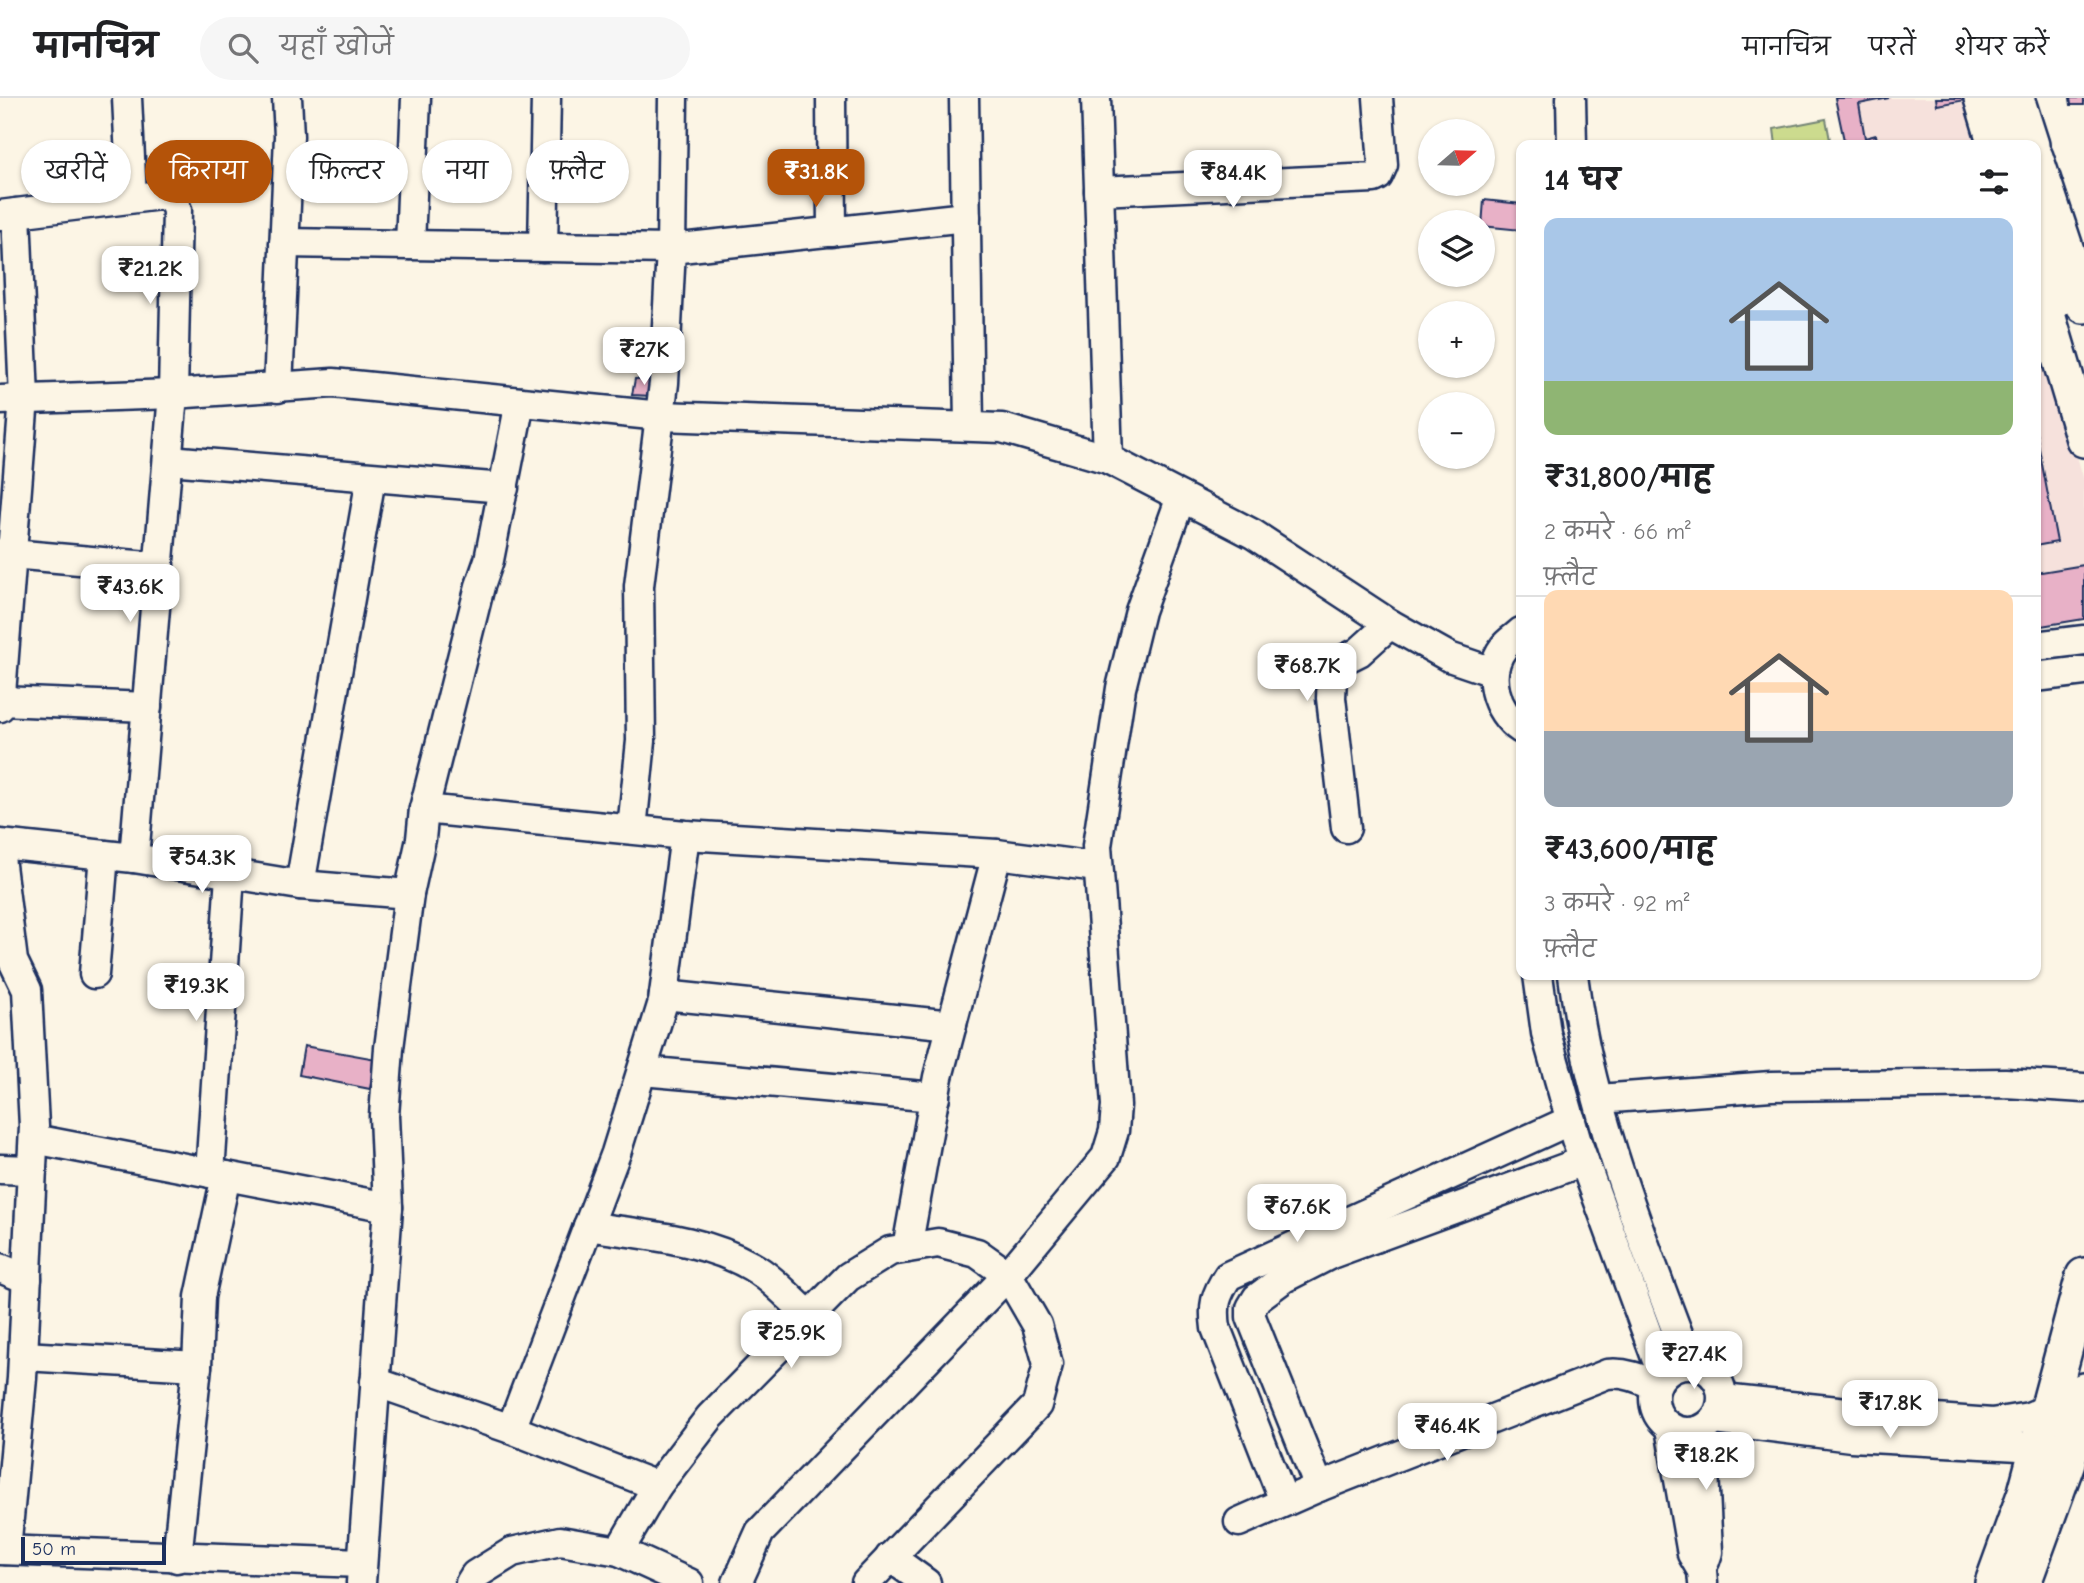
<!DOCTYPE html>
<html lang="hi">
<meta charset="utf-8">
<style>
body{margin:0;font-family:"Comic Neue","Playpen Sans Deva",sans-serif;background:#f6f6f6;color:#202124;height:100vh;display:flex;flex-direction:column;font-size:26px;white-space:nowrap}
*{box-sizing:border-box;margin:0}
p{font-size:23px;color:#757577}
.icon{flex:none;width:38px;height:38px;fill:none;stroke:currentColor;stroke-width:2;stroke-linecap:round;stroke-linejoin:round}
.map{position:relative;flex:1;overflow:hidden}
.drawer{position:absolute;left:1516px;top:42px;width:525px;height:840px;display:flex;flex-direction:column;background:#fff;border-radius:14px;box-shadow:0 2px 5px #0004}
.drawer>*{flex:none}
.banner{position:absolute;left:21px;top:42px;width:665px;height:63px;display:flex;gap:14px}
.needle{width:46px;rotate:70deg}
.tools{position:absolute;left:1418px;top:21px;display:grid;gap:14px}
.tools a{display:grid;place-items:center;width:77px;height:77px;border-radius:50%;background:#fff;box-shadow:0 2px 5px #0004;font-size:35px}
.scale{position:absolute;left:21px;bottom:18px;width:145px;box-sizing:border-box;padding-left:7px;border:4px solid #1b2f5e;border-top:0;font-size:19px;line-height:24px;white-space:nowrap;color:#1b2f5e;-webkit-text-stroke:5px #fcf5e5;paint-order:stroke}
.price{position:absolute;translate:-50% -60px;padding:0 16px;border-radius:14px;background:#fff;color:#222;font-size:23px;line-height:46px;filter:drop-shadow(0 2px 4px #0008)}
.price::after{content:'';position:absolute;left:50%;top:42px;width:21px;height:16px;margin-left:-10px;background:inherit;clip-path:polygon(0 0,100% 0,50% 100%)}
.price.current{background:#b45309;color:#fff}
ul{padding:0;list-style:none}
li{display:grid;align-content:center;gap:14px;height:371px;padding:0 28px}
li+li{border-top:2px solid #e0e0e0}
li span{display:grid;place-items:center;height:217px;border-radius:14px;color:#555}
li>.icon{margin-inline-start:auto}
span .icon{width:126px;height:126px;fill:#fffc;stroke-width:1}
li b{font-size:30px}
h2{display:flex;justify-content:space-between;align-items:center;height:84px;padding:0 28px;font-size:30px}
.chip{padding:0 24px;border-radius:32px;background:#fff;box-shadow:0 2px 5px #0004;font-size:24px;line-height:63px}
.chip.current{background:#b45309;color:#fff}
header{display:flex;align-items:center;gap:42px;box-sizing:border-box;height:98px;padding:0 35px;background:#fff;border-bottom:2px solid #e0e0e0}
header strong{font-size:33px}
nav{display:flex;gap:38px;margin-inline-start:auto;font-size:24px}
.search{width:490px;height:63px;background:#f6f6f6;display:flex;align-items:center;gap:18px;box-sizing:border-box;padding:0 24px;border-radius:38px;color:#757577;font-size:26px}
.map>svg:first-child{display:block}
.built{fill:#f6e1dc}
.green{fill:#ccdb8e;stroke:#748576;stroke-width:2}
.building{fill:#e8b1c7;stroke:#1b2f5e;stroke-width:2}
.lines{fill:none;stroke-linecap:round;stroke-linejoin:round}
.minor-casing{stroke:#1b2f5e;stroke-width:33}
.major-casing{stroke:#1b2f5e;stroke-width:40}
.minor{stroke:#fcf5e5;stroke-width:28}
.major{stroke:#fcf5e5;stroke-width:35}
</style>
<header>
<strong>मानचित्र</strong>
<div class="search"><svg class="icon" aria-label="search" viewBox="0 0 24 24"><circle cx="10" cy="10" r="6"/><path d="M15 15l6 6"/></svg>यहाँ खोजें</div>
<nav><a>मानचित्र</a><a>परतें</a><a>शेयर करें</a></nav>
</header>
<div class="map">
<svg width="2084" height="1485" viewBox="0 0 2084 1485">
<rect width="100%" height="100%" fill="#fcf5e5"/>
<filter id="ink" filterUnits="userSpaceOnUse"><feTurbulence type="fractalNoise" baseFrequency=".0143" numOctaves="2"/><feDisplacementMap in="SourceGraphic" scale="14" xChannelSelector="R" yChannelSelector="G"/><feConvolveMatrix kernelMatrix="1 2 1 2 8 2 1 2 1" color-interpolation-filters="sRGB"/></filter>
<g filter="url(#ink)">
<!-- built -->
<g class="built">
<path d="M1835,0H1964L1978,25L1985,47H1845Z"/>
<path d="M2035,218L2084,382V521L2035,529Z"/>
</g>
<!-- green -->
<path class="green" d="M1826,21L1831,47H1776L1774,31Z"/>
<!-- building -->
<g class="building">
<path d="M1835,0H1889L1859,6L1865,40L1876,37L1878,47H1845Z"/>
<path d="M1936,0H1964L1965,2L1937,7Z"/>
<path d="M2070,0H2084V7H2071Z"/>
<path d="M1484,102L1521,106V132L1482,128Z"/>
<path d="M655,280L653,298L632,297L635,281Z"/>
<path d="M2035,330L2057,444L2035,448Z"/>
<path d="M2084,467V521L2035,529V475Z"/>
<path d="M304,948L376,961L370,991L299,977Z"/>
</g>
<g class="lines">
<!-- minor casing -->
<g class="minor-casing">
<g id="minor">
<path d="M127,0L132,100"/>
<path d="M831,0L832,134"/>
<path d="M964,0L969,328"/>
<path d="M1096,0L1108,361"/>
<path d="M1571,0L1572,47"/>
<path d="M1099,93L1374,80L1378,78L1383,67L1378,0"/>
<path d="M0,117L161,97L172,101L177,112L173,296L134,760"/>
<path d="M284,145L671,151L966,119"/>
<path d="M410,147L416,0"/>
<path d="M543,149L546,0"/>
<path d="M278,290L289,38L287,0"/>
<path d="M0,302L173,296L333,285L661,318L1002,330L1108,361L1253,436L1390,526L1449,559L1493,574"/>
<path d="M169,362L504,390"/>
<path d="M0,455L159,469"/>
<path d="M1521,534C1516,539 1508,543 1504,549C1484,575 1495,614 1521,631"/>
<path d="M2035,548L2084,542"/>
<path d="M2035,579L2084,573"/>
<path d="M1,603L147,609"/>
<path d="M0,609L24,300L16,115"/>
<path d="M424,711L685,737L997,756L1097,769"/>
<path d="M1346,730L1331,600L1332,577L1337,565L1359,554L1390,526"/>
<path d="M632,731L641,643L639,488L664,285L671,151L673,0"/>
<path d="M0,746L134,760L300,787L409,796"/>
<path d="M0,759L13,863L27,892L34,1028L22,1280L6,1452"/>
<path d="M300,787L371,380"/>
<path d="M94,876L104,757"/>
<path d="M1538,877L1546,935L1576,1041L1662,1276"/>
<path d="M1573,877C1589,1010 1642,1140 1689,1265"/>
<path d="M664,897L952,927"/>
<path d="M642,973L935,999"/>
<path d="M1599,1001L1771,988L2005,985L2084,990"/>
<path d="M34,1041L388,1109"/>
<path d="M0,1071L32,1072"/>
<path d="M210,1075L230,777"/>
<path d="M588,1128C643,1137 702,1140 751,1168C773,1180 791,1202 810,1218"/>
<path d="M907,1150L938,979L997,756"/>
<path d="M0,1170L27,1181"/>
<path d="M24,1258L197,1268"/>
<circle cx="1688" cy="1300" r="34"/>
<path d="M375,1284L511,1331L657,1388"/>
<path d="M1723,1301L1866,1316L1992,1325L2029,1319L2048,1311"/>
<path d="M1715,1322L1851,1339L2038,1349"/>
<path d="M1670,1330L1692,1456L1702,1473L1703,1485"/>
<path d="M511,1331L616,1055L663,904L685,737"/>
<path d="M1702,1332L1708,1454L1705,1463"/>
<path d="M1319,1389L1251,1219V1210L1257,1200L1284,1180L1331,1156L1584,1063"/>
<path d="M1284,1403L1216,1230C1213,1207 1215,1198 1228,1178L1571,1022"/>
<path d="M1239,1424L1319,1389L1607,1276C1625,1274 1640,1280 1656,1288"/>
<path d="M0,1452L362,1465"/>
<path d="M619,1453L657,1388L710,1319L848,1179L890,1153L938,1145L977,1155L1008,1177L1037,1227L1048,1266L1037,1307L866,1485"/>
<path d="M890,1459L926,1485"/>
<path d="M177,1460L197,1268L200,1199L226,1078"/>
<path d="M361,1485L388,1109L384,1018L389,950L409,796L421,741L424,711L480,488L489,462L520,304"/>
<path d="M470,1485L475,1477L512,1454L560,1443L619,1453L689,1485"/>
<path d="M737,1485L760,1434L1008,1177L1106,1059L1114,1033L1116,1007L1097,748L1121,590L1140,513L1181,399"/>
</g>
</g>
<!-- major casing -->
<g class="major-casing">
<g id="major">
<path d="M1982,0L1996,47"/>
<path d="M2016,0L2031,47"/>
<path d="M2035,59L2084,207"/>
<path d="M2035,119L2060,199"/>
<path d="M2035,176L2084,341"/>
<path d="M1993,1485L2026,1394L2084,1178"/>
<path d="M2023,1485L2067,1364L2084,1293"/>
</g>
</g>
<!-- minor -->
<use href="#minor" class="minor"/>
<!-- major -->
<use href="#major" class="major"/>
</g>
</g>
</svg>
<div class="tools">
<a><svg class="needle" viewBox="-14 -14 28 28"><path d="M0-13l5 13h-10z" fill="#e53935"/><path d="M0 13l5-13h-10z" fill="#757577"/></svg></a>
<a><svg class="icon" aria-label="layers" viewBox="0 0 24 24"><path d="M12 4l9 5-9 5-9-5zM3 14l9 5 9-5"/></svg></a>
<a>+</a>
<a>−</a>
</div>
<div class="scale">50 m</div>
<b class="price current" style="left:816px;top:111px">₹31.8K</b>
<b class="price" style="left:1233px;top:112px">₹84.4K</b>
<b class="price" style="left:150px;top:208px">₹21.2K</b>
<b class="price" style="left:644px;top:289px">₹27K</b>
<b class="price" style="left:130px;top:526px">₹43.6K</b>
<b class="price" style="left:1307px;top:605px">₹68.7K</b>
<b class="price" style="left:202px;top:797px">₹54.3K</b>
<b class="price" style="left:196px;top:925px">₹19.3K</b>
<b class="price" style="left:1297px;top:1146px">₹67.6K</b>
<b class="price" style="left:791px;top:1272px">₹25.9K</b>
<b class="price" style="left:1694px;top:1293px">₹27.4K</b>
<b class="price" style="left:1890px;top:1342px">₹17.8K</b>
<b class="price" style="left:1447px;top:1365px">₹46.4K</b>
<b class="price" style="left:1706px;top:1394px">₹18.2K</b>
<div class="banner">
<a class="chip">खरीदें</a>
<a class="chip current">किराया</a>
<a class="chip">फ़िल्टर</a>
<a class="chip">नया</a>
<a class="chip">फ़्लैट</a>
</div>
<section class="drawer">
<h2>14 घर<svg class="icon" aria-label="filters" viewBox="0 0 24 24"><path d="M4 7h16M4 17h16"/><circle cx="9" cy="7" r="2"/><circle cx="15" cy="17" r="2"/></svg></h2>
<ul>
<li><span style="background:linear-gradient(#a9c7e8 75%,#8fb573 0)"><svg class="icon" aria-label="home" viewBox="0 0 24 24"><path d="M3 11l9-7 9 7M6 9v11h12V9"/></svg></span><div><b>₹31,800/माह</b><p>2 कमरे · 66 m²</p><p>फ़्लैट</p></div></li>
<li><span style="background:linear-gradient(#ffd9b3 65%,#9aa5b1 0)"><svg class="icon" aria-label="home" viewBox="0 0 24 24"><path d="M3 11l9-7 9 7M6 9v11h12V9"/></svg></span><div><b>₹43,600/माह</b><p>3 कमरे · 92 m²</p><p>फ़्लैट</p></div></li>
</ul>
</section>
</div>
